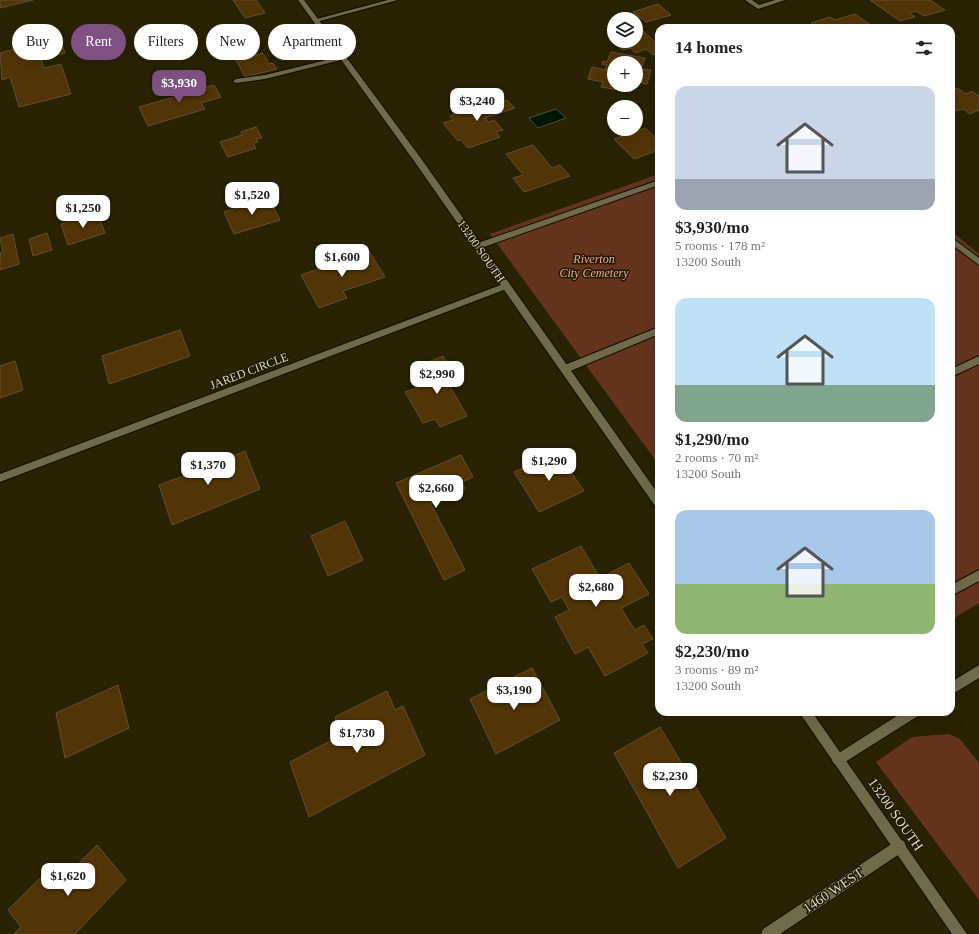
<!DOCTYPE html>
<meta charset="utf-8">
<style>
body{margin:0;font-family:Georgia,serif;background:#f6f6f6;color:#222;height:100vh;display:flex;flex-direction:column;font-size:15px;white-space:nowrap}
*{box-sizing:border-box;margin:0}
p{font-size:13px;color:#767676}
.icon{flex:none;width:22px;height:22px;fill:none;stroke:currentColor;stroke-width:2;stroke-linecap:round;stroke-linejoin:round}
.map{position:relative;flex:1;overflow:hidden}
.panel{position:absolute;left:655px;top:24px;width:300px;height:692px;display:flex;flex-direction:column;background:#fff;border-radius:12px;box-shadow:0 4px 16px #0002}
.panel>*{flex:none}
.top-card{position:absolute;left:12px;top:24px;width:380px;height:36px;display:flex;gap:8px}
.controls{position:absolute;left:607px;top:12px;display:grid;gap:8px}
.controls a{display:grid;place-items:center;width:36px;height:36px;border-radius:50%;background:#fff;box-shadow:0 4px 16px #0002;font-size:20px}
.price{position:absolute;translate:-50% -34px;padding:0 9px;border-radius:8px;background:#fff;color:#222;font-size:13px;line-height:26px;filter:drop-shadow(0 1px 2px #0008)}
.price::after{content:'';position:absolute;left:50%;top:24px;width:12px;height:9px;margin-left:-6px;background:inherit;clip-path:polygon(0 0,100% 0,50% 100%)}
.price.on{background:#7e5182;color:#fff}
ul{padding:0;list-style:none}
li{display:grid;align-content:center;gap:8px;height:212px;padding:0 20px}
li span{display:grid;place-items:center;height:124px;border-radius:12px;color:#555}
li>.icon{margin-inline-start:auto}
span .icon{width:72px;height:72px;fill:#fffc;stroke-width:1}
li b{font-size:17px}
h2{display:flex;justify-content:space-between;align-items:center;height:48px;padding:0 20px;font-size:17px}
.tag{padding:0 14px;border-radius:18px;background:#fff;box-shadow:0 4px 16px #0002;font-size:14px;line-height:36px}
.tag.on{background:#7e5182;color:#fff}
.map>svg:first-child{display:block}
.green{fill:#65341d}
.water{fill:#001605;stroke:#435140}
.building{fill:#523507;stroke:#634e34}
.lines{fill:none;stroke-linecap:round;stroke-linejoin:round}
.lane-casing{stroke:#100c00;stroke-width:2}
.street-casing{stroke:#100c00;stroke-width:2}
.secondary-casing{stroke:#100c00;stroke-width:2}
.lane{fill:#6f6a48;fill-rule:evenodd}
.street{fill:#6f6a48;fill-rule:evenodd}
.secondary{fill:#6f6a48;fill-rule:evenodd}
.labels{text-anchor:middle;stroke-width:3;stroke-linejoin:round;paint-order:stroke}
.street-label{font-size:12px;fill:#dfdcca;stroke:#1f1900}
.park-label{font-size:12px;font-style:italic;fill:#f4ad8d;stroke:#1f1900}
.near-street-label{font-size:14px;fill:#dfdcca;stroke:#1f1900}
</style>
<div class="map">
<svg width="979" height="934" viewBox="0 0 979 934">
<rect width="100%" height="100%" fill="#292303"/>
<!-- green -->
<g class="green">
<path d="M659,174V465L490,234Z"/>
<path d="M951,231L979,254V603L951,620Z"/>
<path d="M949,734L960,739L979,763V900L876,762L912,737Z"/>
</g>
<!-- water -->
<path class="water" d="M556,109L566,118L538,128L529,118Z"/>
<!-- building -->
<g class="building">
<path d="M0,0H33L0,8Z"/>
<path d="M233,0H256L265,13L245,18Z"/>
<path d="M870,0H930L945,10L924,16L916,11L909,13L915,17L900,21Z"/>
<path d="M658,4L671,15L646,22L633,12Z"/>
<path d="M855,14L875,28H817L811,23L830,17L835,20Z"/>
<path d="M643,31L659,45V53L653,55L646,49L635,53L630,48L623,50L612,40L636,41V33Z"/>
<path d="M60,38L65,53L41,59L44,68L61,64L71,94L19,107L10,77L2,80L0,53Z"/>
<path d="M611,52L645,58L641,69L651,70L647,84L636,82V63H614V85H633L631,92L601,87L603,82L588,79L592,67L605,70L607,65L602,64L603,61L607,62Z"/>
<path d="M263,53L269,64L273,63L277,69L245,77L236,60Z"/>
<path d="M191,85L195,90L214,85L221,97L201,103L205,109L148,126L139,107L178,96L174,90Z"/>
<path d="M957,88L966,94L972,91L979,96V110L970,114L963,109L951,112V91Z"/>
<path d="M491,99L496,103L507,100L515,108L485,118L489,122L494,120L503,130L496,132L500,137L468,148L461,140L458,141L443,123L453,120L450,116L460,112L457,109Z"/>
<path d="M256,127L262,138L256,139L258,142L253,143L256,148L228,157L220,142L242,135L241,132Z"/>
<path d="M645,128L659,141V150L634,159L614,139Z"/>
<path d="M533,145L552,168L560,165L570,176L524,192L513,178L523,175L506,154Z"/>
<path d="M269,199L280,220L234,234L224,212Z"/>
<path d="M97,212L105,233L68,245L61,224Z"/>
<path d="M47,233L52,250L33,256L29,239Z"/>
<path d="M13,234L19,264L0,270V253L3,252L0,238Z"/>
<path d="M369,251L385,277L343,291L347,298L319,308L301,275Z"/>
<path d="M180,330L190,356L109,384L102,356Z"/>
<path d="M443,356L457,380L448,383L467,416L440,427L435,419L423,423L405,392L428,384L418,366Z"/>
<path d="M15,361L23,390L0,398V366Z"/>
<path d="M245,451L260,489L172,525L159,485L186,475L183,468L219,454L221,461Z"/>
<path d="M557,452L584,491L539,512L514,472Z"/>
<path d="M461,455L473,477L462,482L465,489L431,504L465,570L444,580L396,483Z"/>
<path d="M345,521L363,560L328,576L311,536Z"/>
<path d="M581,546L600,578L629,563L649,594L621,608L635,630L644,625L653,639L642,644L648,653L605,676L588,647L575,654L555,617L569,610L562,597L551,602L532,569Z"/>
<path d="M532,668L560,720L496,754L470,699Z"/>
<path d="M118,685L129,728L65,758L56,713Z"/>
<path d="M387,691L395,710L403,706L425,755L309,817L290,762L342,735L335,717Z"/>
<path d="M660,727L726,838L678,868L614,753Z"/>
<path d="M97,845L126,880L75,934H14L21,927L8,910L47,871L57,885Z"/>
</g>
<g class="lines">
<!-- lane casing -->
<g class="lane-casing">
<g id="lane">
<path d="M388,0H398L316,22L313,20Z"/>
<path d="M343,56L345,57V59L265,79L236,83L233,81L236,79L265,75Z"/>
<path d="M659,180V185L481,248L478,249L474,246L475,244Z"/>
<path d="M951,237L979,258V265L951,244Z"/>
<path d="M659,327V334L568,372H562L560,369L562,366Z"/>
<path d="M979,356V364L951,377V369Z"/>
<path d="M979,570V581L951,596V585Z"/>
<path d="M979,665V678L951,695V682Z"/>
<path d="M903,712H920L918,716L842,764L838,766L834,764L832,760L834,756Z"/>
</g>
</g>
<!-- street casing -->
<g class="street-casing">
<g id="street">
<path d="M745,0H752L759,5L775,0H785L758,9Z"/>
<path d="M506,283L510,286L509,288L0,482V474Z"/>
<path d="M899,839L904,841L906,846L904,851L780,934H761L763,929Z"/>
</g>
</g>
<!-- secondary casing -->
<g class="secondary-casing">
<g id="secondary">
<path d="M298,0H304L420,157L659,495V508L655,506L414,161Z"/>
<path d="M799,712H812L967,934H952Z"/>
</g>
</g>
<!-- lane -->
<use href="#lane" class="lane"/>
<!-- street -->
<use href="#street" class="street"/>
<!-- secondary -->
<use href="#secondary" class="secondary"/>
</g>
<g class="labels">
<!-- street labels -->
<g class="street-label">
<text transform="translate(481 251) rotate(55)" y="4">13200 SOUTH</text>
<text transform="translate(249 371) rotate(-21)" y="4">JARED CIRCLE</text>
</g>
<!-- park labels -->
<g class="park-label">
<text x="594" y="263">Riverton<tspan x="594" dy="14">City Cemetery</tspan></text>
</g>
<!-- near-street labels -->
<g class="near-street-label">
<text transform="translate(896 814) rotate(55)" y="5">13200 SOUTH</text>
<text transform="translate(833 890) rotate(-34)" y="5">1460 WEST</text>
</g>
</g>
</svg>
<div class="controls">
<a><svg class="icon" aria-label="layers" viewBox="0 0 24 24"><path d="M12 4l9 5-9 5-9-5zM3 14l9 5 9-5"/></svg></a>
<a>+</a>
<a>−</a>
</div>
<b class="price on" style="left:179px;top:104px">$3,930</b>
<b class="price" style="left:477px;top:122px">$3,240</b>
<b class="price" style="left:252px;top:216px">$1,520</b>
<b class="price" style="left:83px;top:229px">$1,250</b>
<b class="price" style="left:342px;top:278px">$1,600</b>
<b class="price" style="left:437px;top:395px">$2,990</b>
<b class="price" style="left:549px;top:482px">$1,290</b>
<b class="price" style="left:208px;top:486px">$1,370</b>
<b class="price" style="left:436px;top:509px">$2,660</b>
<b class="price" style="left:596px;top:608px">$2,680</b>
<b class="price" style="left:514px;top:711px">$3,190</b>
<b class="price" style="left:357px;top:754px">$1,730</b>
<b class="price" style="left:670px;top:797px">$2,230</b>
<b class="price" style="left:68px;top:897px">$1,620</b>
<div class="top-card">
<a class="tag">Buy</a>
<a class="tag on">Rent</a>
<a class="tag">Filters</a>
<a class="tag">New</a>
<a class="tag">Apartment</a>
</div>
<section class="panel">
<h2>14 homes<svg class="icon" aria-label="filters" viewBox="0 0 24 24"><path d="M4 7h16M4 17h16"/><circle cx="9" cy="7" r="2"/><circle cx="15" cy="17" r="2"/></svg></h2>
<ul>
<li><span style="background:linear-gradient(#c9d6e8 75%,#9aa5b1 0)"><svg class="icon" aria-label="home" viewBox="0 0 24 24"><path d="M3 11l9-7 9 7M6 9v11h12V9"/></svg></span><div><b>$3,930/mo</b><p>5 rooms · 178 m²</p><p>13200 South</p></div></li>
<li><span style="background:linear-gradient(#bfe0f5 70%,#7fa58c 0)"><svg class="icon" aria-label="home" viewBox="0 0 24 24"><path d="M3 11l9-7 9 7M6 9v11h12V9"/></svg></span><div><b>$1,290/mo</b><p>2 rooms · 70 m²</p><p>13200 South</p></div></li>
<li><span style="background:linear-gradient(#a9c7e8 60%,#8fb573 0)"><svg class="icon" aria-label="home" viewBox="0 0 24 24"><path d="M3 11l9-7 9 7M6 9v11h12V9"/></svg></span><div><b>$2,230/mo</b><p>3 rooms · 89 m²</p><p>13200 South</p></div></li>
</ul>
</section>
</div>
